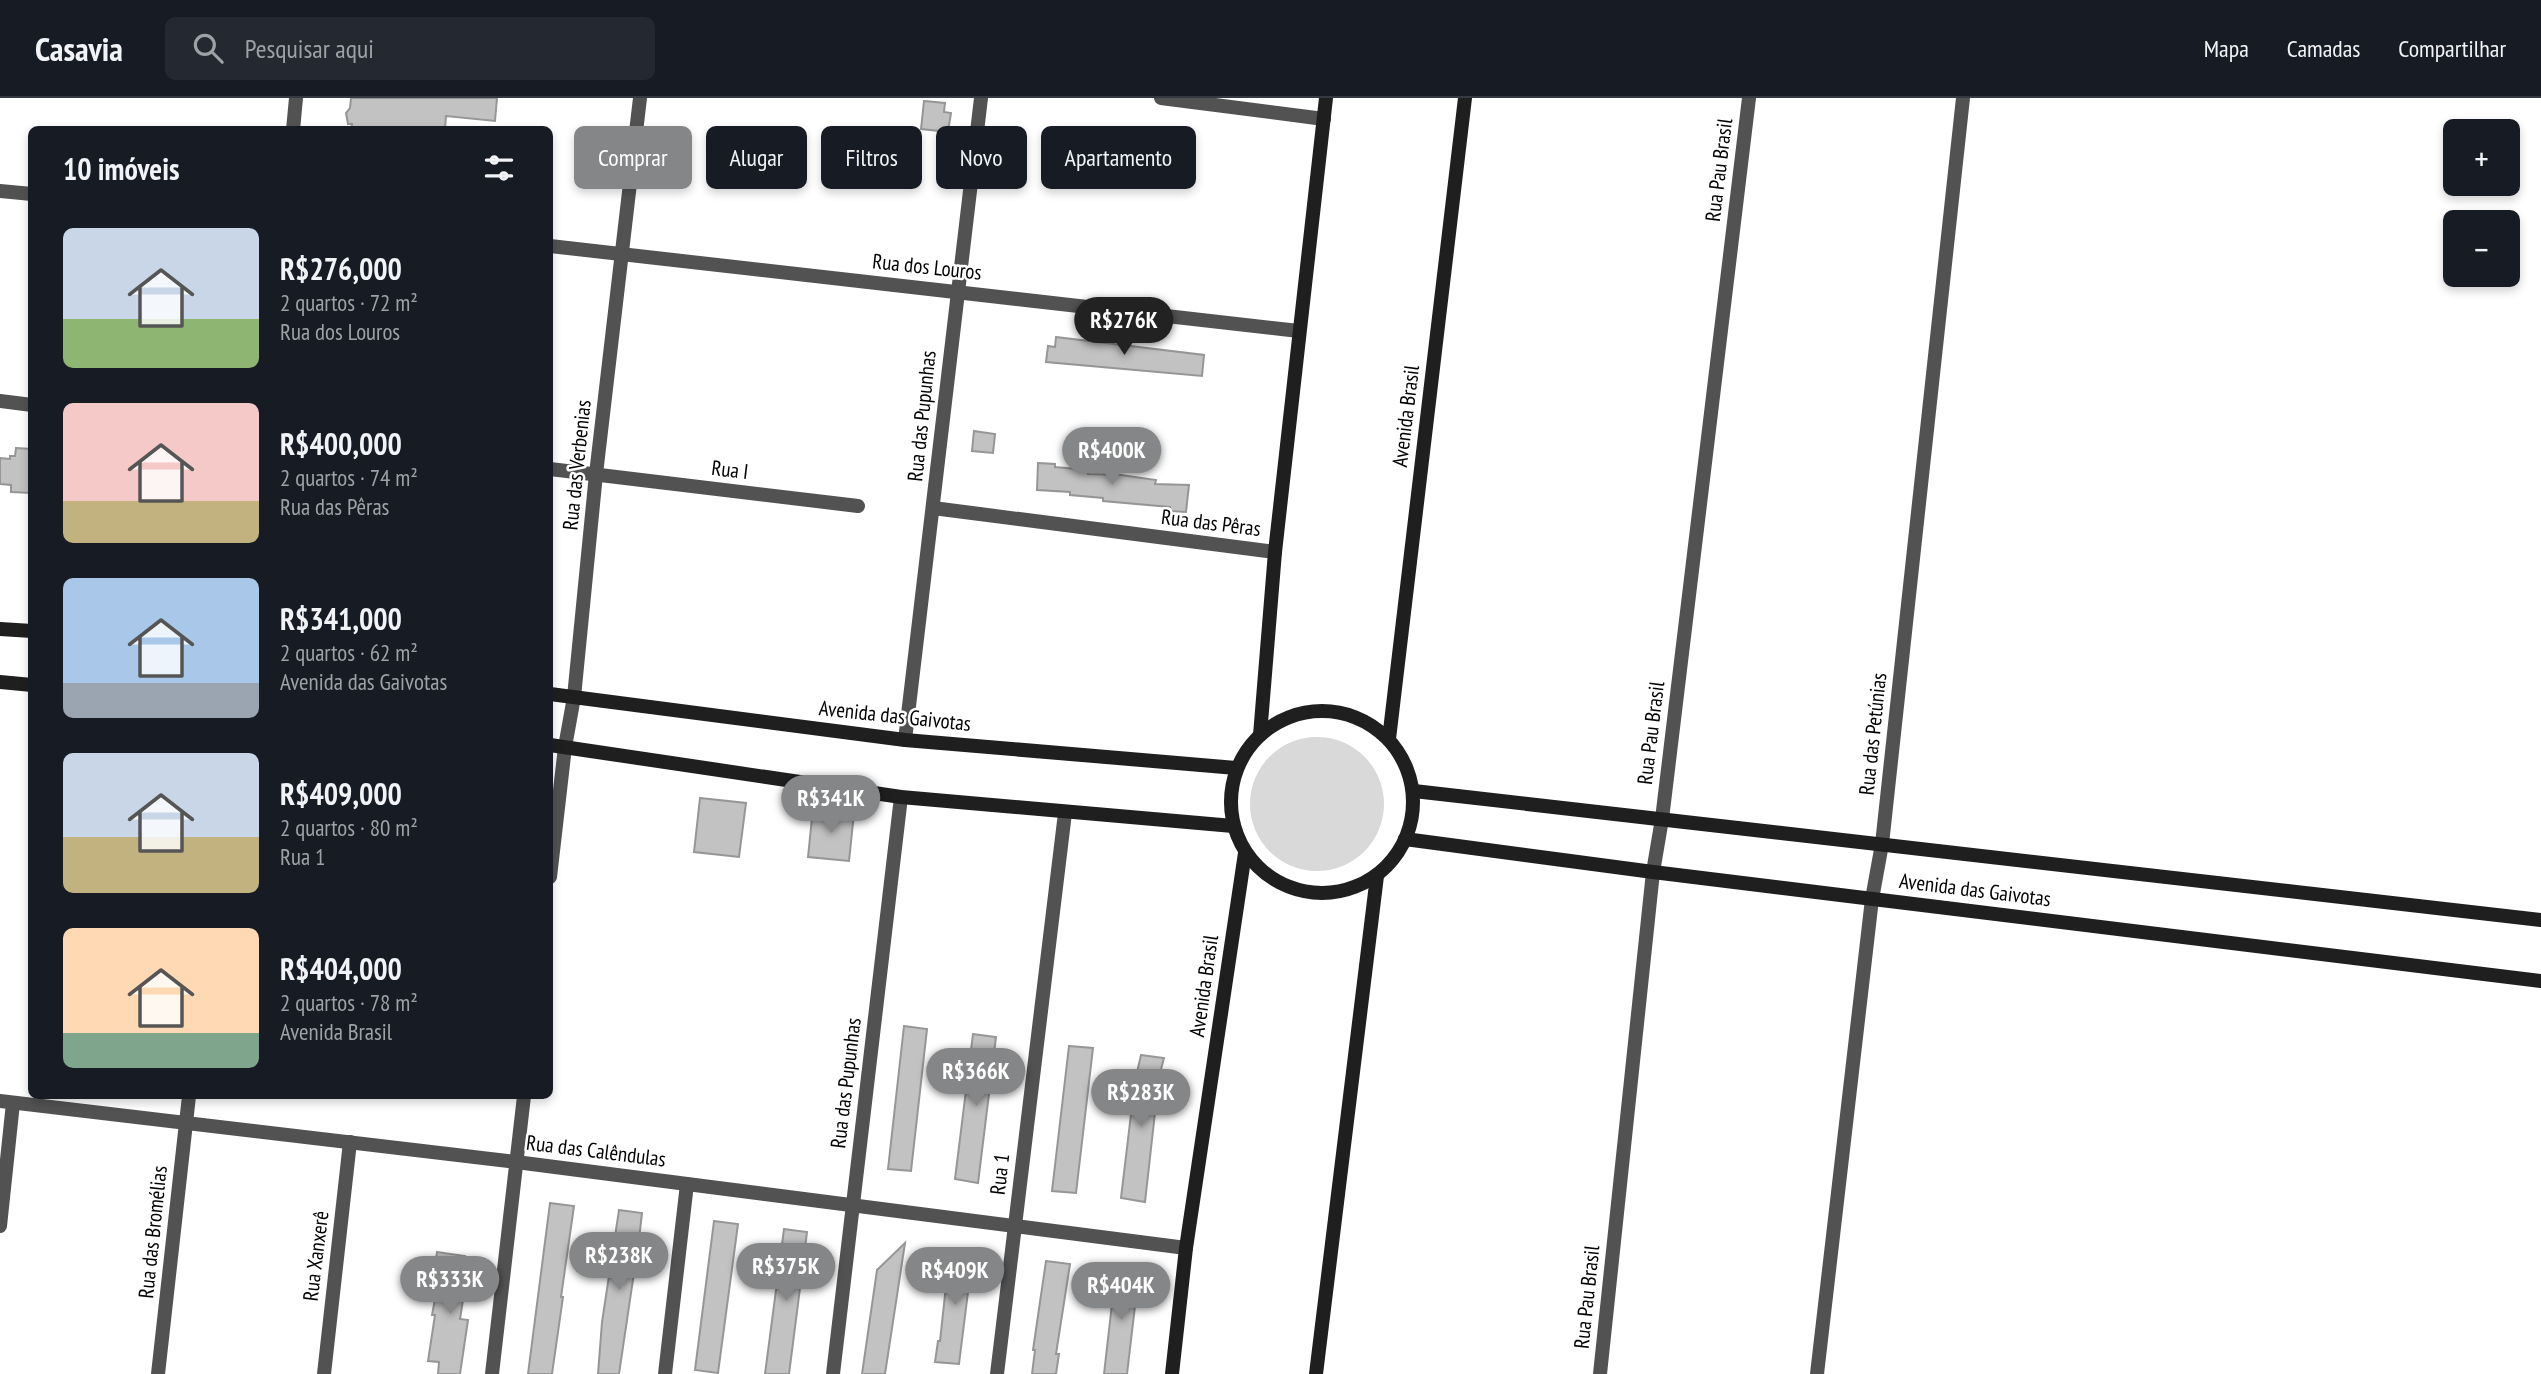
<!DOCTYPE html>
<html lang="pt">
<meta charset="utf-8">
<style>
body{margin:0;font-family:"PT Sans Narrow",sans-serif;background:#242831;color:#f1f3f6;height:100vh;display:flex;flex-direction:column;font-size:26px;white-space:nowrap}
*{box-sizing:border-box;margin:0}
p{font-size:23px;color:#9ea1a6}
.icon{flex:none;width:38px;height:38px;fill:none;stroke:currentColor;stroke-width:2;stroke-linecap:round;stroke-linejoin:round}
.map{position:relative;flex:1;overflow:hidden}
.sheet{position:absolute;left:28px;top:28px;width:525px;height:973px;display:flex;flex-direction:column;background:#171b24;border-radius:10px;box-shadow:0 4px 10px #0003}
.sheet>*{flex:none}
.guide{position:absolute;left:574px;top:28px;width:665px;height:63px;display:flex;gap:14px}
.fabs{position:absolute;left:2443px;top:21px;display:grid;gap:14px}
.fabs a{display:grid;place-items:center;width:77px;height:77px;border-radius:10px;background:#171b24;box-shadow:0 4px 10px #0003;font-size:35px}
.price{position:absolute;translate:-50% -60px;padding:0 16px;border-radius:24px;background:#858687;color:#fff;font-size:23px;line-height:46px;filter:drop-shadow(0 2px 4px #0008)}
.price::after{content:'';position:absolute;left:50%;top:42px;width:21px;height:16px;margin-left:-10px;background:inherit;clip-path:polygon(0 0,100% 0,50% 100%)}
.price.selected{background:#222;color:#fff}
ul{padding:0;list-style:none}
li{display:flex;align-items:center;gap:21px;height:175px;padding:0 35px}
li span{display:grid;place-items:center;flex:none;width:196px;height:140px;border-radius:10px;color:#555}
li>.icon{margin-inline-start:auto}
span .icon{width:84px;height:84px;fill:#fffc;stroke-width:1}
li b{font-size:30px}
h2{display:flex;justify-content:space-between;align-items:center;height:84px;padding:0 35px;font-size:30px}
.chip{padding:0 24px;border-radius:10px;background:#171b24;box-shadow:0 4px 10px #0003;font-size:24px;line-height:63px}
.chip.selected{background:#858687;color:#fff}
header{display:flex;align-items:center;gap:42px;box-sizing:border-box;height:98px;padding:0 35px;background:#171b24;border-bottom:2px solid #363941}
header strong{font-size:33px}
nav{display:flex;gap:38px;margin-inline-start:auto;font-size:24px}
.search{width:490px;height:63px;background:#242831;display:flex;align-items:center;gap:18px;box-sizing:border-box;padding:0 24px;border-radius:10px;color:#9ea1a6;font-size:26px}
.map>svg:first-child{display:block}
.green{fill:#d9d9d9}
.building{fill:#c2c2c2;stroke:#969696;stroke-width:2}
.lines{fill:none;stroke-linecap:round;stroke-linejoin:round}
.street{stroke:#525252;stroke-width:14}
.secondary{stroke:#1f1f1f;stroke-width:14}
.labels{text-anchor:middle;stroke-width:5;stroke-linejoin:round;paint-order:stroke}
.street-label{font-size:21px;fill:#000;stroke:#fff}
</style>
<header>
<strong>Casavia</strong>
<div class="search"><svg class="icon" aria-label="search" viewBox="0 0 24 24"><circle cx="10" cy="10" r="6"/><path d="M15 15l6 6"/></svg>Pesquisar aqui</div>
<nav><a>Mapa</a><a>Camadas</a><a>Compartilhar</a></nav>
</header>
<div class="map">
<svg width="2541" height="1276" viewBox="0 0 2541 1276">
<rect width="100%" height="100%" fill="#fff"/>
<!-- green -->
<circle class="green" cx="1317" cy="706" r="67"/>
<!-- building -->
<g class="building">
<path d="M351,0H497L495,23L446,18L445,32H351L352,26H348L346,15L350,10Z"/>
<path d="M924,3L945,5L944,14L951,15L948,34L921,31Z"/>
<path d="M1056,239L1204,257L1202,278L1046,264L1048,248L1055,249Z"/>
<path d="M974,333L995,336L993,355L972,353Z"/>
<path d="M16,350L32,351V395L11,394V387L0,386V360L10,361V358H15Z"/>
<path d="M1038,365L1055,366V369L1088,372V376L1121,377L1156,382L1155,386L1189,387L1186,414L1170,413V409L1103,403V400L1070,397V394L1037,392Z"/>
<path d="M700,700L746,705L739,759L694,754Z"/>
<path d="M813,710L854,715L849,763L808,759Z"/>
<path d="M904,928L927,931L911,1073L888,1071Z"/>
<path d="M973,936L996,939L978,1085L955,1081Z"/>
<path d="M1069,948L1093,950L1076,1095L1052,1093Z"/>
<path d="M1141,957L1164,960L1159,979L1145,1104L1121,1100L1135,983Z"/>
<path d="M550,1105L574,1108L561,1199H563L552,1276H528Z"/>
<path d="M619,1112L642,1115L639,1141L619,1276H598L602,1224Z"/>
<path d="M714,1123L738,1126L718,1275L695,1272Z"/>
<path d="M784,1131L807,1134L798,1206L789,1276H765Z"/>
<path d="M905,1145L885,1276H862L877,1172Z"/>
<path d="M950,1151L973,1154L959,1266L935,1264L938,1243H940Z"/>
<path d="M437,1154L465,1158L463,1173L471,1174L469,1189H465L460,1221L468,1222L460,1276H438L439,1264L428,1263L435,1217H432L435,1201L442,1202L446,1171L435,1169Z"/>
<path d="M1046,1163L1070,1166L1056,1256H1059L1056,1276H1032L1035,1252H1033Z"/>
<path d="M1116,1171L1139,1174L1127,1276H1104Z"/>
</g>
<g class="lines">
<!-- street -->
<g class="street">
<path d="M1161,0L1324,21"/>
<path d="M293,32L296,0"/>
<path d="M0,93L32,96"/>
<path d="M550,148L1299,233"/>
<path d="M0,303L32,307"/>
<path d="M550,371L858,408"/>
<path d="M933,410L1275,454"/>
<path d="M905,642L981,0"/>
<path d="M550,779L565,649L574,599L596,376L640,0"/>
<path d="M0,1003L516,1064L1186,1150"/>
<path d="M0,1128L13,1005"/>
<path d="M158,1276L189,998"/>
<path d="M324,1276L350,1044"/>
<path d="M492,1276L524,998"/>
<path d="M665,1276L687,1086"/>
<path d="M833,1276L901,699"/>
<path d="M997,1276L1065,715"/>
<path d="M1600,1276L1653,774L1662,721L1749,0"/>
<path d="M1817,1276L1872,801L1882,746L1963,0"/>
</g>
<!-- secondary -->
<g class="secondary">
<path d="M0,531L32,533"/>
<path d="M0,584L32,587"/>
<path d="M550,596L905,642L1236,670"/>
<circle cx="1322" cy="704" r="91"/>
<path d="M1260,637L1275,454L1326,0"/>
<path d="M1389,641L1465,0"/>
<path d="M550,647L901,699L1233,728"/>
<path d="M1414,693L2541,822"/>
<path d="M1405,741L1653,774L2541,883"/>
<path d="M1172,1276L1186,1150L1245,755"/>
<path d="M1316,1276L1377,778"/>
</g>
</g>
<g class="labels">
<!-- street labels -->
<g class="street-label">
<text transform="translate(1719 72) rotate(-83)" y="7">Rua Pau Brasil</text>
<text transform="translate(927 169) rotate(6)" y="7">Rua dos Louros</text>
<text transform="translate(922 318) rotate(-84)" y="7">Rua das Pupunhas</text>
<text transform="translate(1406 318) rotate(-83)" y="7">Avenida Brasil</text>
<text transform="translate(577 367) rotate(-84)" y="7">Rua das Verbenias</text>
<text transform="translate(730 372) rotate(7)" y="7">Rua I</text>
<text transform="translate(1211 425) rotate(7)" y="7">Rua das Pêras</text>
<text transform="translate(895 618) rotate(6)" y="7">Avenida das Gaivotas</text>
<text transform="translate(1651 635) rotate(-83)" y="7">Rua Pau Brasil</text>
<text transform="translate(1873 636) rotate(-84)" y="7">Rua das Petúnias</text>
<text transform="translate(1975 792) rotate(7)" y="7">Avenida das Gaivotas</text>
<text transform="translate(1204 888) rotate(-82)" y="7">Avenida Brasil</text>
<text transform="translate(846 985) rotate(-83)" y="7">Rua das Pupunhas</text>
<text transform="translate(596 1053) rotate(7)" y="7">Rua das Calêndulas</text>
<text transform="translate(1000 1076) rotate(-83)" y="7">Rua 1</text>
<text transform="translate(153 1134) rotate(-84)" y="7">Rua das Bromélias</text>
<text transform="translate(316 1158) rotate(-83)" y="7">Rua Xanxerê</text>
<text transform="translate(1587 1199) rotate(-84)" y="7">Rua Pau Brasil</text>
</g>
</g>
</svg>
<div class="fabs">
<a>+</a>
<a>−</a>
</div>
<b class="price selected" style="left:1124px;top:259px">R$276K</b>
<b class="price" style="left:1112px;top:389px">R$400K</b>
<b class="price" style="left:831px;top:737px">R$341K</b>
<b class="price" style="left:976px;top:1010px">R$366K</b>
<b class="price" style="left:1141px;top:1031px">R$283K</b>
<b class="price" style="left:619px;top:1194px">R$238K</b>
<b class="price" style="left:786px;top:1205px">R$375K</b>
<b class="price" style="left:955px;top:1209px">R$409K</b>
<b class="price" style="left:450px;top:1218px">R$333K</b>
<b class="price" style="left:1121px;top:1224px">R$404K</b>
<div class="guide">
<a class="chip selected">Comprar</a>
<a class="chip">Alugar</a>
<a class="chip">Filtros</a>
<a class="chip">Novo</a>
<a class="chip">Apartamento</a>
</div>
<section class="sheet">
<h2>10 imóveis<svg class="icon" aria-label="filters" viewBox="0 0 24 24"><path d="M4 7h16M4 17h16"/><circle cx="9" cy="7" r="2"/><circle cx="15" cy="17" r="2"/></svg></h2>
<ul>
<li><span style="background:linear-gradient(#c9d6e8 65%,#8fb573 0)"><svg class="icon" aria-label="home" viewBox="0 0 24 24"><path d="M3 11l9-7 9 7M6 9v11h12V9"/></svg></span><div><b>R$276,000</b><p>2 quartos · 72 m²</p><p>Rua dos Louros</p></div></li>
<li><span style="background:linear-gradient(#f6c9c9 70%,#c2b280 0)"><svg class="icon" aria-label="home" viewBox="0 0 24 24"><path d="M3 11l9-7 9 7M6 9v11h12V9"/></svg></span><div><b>R$400,000</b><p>2 quartos · 74 m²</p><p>Rua das Pêras</p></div></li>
<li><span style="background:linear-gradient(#a9c7e8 75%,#9aa5b1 0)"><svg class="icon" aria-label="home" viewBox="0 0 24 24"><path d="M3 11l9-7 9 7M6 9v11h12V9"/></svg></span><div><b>R$341,000</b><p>2 quartos · 62 m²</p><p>Avenida das Gaivotas</p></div></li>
<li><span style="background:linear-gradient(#c9d6e8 60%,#c2b280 0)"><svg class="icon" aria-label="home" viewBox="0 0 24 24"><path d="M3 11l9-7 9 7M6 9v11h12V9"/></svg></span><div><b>R$409,000</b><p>2 quartos · 80 m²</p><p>Rua 1</p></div></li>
<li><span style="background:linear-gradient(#ffd9b3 75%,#7fa58c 0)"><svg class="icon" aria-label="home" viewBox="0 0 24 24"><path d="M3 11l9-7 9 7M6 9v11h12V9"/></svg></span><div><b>R$404,000</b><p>2 quartos · 78 m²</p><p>Avenida Brasil</p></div></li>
</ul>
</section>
</div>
